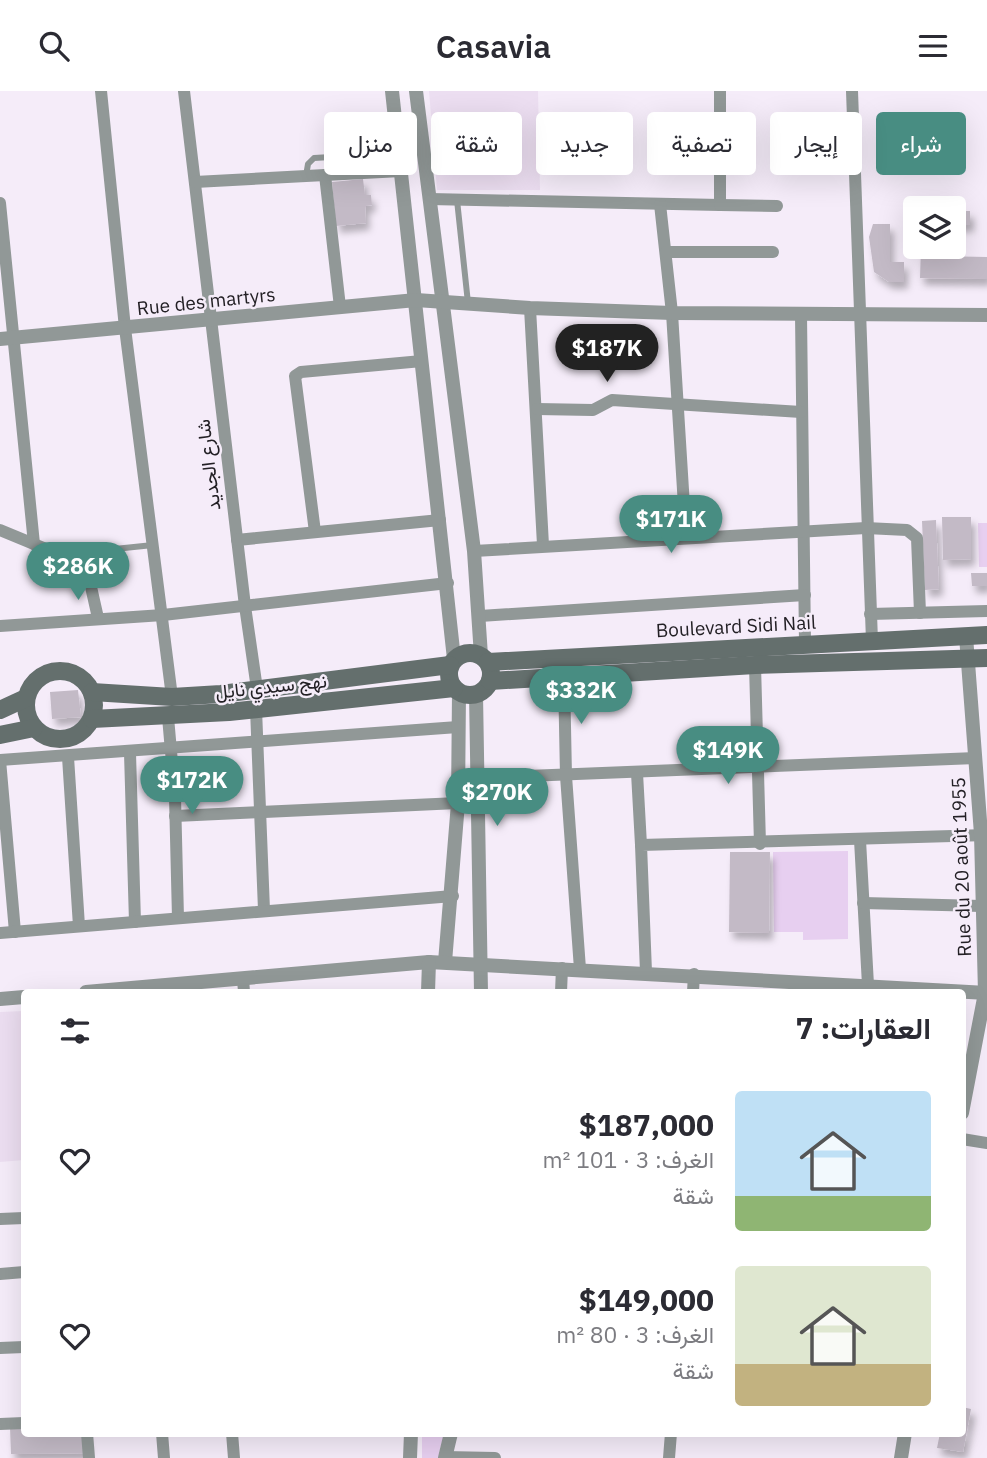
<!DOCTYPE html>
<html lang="ar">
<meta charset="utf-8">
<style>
body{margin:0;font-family:"IBM Plex Sans",Vazirmatn,sans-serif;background:#f7f7f7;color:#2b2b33;direction:rtl;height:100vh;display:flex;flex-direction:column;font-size:26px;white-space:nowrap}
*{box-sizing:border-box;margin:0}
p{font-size:23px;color:#7c7c81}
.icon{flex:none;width:38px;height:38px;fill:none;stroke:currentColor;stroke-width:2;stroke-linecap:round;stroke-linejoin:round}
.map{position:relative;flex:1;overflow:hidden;direction:ltr}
.side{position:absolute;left:21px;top:898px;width:945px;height:448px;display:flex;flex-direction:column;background:#fff;border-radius:7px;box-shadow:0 7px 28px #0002;direction:rtl}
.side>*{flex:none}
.banner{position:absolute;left:21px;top:21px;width:945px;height:63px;direction:rtl;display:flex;gap:14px}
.buttons{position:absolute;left:903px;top:105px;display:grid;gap:14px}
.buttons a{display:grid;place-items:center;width:63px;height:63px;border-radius:7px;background:#fff;box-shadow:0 7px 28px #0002;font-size:35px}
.price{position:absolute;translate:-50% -60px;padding:0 16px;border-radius:24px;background:#488d82;color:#fff;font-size:23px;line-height:46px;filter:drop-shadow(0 2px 4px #0008)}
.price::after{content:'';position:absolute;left:50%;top:42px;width:21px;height:16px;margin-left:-10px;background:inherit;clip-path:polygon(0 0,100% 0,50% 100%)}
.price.current{background:#222;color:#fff}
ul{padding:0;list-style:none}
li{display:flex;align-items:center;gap:21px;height:175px;padding:0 35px}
li span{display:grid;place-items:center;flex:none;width:196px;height:140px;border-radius:7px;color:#555}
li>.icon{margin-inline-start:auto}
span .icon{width:84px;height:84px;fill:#fffc;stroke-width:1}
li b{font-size:30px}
h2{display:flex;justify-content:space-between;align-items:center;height:84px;padding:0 35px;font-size:30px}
.pill{padding:0 24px;border-radius:7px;background:#fff;box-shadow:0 7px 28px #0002;font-size:24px;line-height:63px}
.pill.current{background:#488d82;color:#fff}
header{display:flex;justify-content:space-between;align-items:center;height:91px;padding:0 35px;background:#fff;font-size:32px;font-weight:600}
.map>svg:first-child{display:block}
.built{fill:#ecdef1}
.green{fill:#e7cff0}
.building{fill:#c3bac6;filter:url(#shadow)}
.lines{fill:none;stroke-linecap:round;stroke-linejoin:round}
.service{stroke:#919897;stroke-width:6}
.minor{stroke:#919897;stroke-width:12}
.tertiary{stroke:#919897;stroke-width:14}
.secondary{stroke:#646f6d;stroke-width:18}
.labels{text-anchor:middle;stroke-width:5;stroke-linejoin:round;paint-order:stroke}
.street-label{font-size:19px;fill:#232025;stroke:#f5ecf9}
</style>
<header><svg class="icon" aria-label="menu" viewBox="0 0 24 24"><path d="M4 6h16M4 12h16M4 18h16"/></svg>Casavia<svg class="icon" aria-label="search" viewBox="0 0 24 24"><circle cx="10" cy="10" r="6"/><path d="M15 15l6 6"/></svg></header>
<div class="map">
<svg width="987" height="1367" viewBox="0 0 987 1367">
<defs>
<filter id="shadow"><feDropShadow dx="4" dy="7" stdDeviation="3.5" flood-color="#0004"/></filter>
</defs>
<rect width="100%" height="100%" fill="#f5ecf9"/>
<!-- built -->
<g class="built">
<path d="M429,0H538L540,99H437Z"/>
<path d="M24,920V1069L0,1071V921Z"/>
</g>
<!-- green -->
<g class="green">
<path d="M978,432H987V476H979Z"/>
<path d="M848,760V848L803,849V841H774L773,761Z"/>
<path d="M422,1342H444L438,1367H422Z"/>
</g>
<!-- building -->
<g class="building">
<path d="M363,88L365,104H371L372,114L365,115L366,132L336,135L332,91Z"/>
<rect x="954" y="120" width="16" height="14"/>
<path d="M873,133H890V171H904V191H889L874,181L869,146Z"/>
<path d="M921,156H937V165L987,166V188L920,187Z"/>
<path d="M942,426H971V468L943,469Z"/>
<path d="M936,429L939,498L925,499L922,430Z"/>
<path d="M971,482H987V495H972Z"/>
<path d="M78,599L81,626L52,628L50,601Z"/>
<path d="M730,761H770L769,842L729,841Z"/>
<path d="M962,1316L971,1318L963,1361L937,1357L940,1342H962Z"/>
<path d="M24,1335V1342H85L86,1362L11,1363L10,1336Z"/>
</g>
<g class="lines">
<!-- service -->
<g class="service">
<path d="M306,85L308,73L314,67L365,64L372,67L381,81"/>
<path d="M457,109L468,212"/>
<path d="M75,470L86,461L153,454"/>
</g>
<!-- minor -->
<g class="minor">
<path d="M101,0L125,237L172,606"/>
<path d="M184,0L245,515L257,598"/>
<path d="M852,0L872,550"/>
<path d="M325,84L340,216"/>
<path d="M195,91L401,80"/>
<path d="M430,108L720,114V0"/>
<path d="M0,112L34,453"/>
<path d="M660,113L672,222L686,447"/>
<path d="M720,114L777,115"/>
<path d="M666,161H773"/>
<path d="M530,217L543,454"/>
<path d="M801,224L805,552"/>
<path d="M537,318L593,319L612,309L801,321"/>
<path d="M0,439L75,470L89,487L98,527"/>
<path d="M315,441L295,285L301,281L422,270"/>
<path d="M237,449L440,429"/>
<path d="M474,460L866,437L907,439L917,447L920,522"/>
<path d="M870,523L987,520"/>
<path d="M480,525L805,504"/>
<path d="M0,535L163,524L448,492"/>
<path d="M755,574L760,753"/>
<path d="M564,585L566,685L580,878"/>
<path d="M256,618L264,819"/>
<path d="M168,626L175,706L178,827"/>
<path d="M130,662L135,831"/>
<path d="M68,666L79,835"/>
<path d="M0,669L458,636"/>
<path d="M0,669L15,841"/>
<path d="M637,682L641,754"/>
<path d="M479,687L976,667"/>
<path d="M175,725L458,712"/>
<path d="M860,749L868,894"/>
<path d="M863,812L982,815"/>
<path d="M0,842L453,805"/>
<path d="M646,881L641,754L987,744"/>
<path d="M243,888L244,901"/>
<path d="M561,901L562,877"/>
<path d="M693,901L694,883"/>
<path d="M962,1048L987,1052"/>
<path d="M0,1128L24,1127"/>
<path d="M0,1183L24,1181"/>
<path d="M0,1257L24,1256"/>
<path d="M0,1333L24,1332"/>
<path d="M87,1342L89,1367"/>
<path d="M162,1342L164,1367"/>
<path d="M232,1342L234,1367"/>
<path d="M445,1366L495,1367"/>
<path d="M669,1367L671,1342"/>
</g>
<!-- tertiary -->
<g class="tertiary">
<path d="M392,0L454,568"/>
<path d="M416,0L474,460L481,565"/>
<path d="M0,248L416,209L530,217L672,222L987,224"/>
<path d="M476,603L481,901"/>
<path d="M445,871L458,712L459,601"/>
<path d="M86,901L429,871L987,902"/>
<path d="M428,901L429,871"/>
<path d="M0,908L24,906"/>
<path d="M962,1022L985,902L981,743L966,545"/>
<path d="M410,1367L411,1342"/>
<path d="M445,1367L451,1342"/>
<path d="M901,1367L905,1342"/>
</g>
<!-- secondary -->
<g class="secondary">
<circle cx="470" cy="583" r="21"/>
<path d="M488,571L987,544"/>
<circle cx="60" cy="614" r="34"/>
<path d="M490,590L755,574L987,567"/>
<path d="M92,601L172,606L221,603L450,574"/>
<path d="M0,619L26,607"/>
<path d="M92,628L229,621L454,597"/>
<path d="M0,644L34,637"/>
</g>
</g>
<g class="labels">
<!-- street labels -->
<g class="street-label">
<text transform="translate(206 210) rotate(-6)" y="7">Rue des martyrs</text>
<text transform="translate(208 374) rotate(-97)" y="7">شارع الجديد</text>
<text transform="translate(736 535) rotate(-3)" y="7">Boulevard Sidi Nail</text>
<text transform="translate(271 595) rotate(-6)" y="7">نهج سيدي نايل</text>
<text transform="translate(961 776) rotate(-92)" y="7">Rue du 20 août 1955</text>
</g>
</g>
</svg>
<div class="buttons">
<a><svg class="icon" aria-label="layers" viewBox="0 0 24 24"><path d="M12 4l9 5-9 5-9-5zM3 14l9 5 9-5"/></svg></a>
</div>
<b class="price current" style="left:607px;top:293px">$187K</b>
<b class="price" style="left:671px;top:464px">$171K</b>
<b class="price" style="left:78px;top:511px">$286K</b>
<b class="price" style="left:581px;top:635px">$332K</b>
<b class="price" style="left:728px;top:695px">$149K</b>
<b class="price" style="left:192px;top:725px">$172K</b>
<b class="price" style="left:497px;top:737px">$270K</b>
<div class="banner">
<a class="pill current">شراء</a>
<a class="pill">إيجار</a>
<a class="pill">تصفية</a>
<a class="pill">جديد</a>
<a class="pill">شقة</a>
<a class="pill">منزل</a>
</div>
<section class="side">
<h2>العقارات: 7<svg class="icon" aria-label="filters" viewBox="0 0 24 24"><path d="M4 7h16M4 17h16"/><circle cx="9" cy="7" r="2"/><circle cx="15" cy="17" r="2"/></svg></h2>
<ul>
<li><span style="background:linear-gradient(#bfe0f5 75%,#8fb573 0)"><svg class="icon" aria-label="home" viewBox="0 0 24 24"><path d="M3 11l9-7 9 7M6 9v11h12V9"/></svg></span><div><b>$187,000</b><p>الغرف: 3 · 101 m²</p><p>شقة</p></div><svg class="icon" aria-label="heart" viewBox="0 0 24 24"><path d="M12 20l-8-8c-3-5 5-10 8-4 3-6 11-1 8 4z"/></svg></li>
<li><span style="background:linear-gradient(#dfe7d0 70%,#c2b280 0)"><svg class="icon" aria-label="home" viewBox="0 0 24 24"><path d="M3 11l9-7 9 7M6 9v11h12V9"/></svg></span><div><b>$149,000</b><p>الغرف: 3 · 80 m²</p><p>شقة</p></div><svg class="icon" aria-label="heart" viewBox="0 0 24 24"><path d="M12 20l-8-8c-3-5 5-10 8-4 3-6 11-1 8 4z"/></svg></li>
</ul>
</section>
</div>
